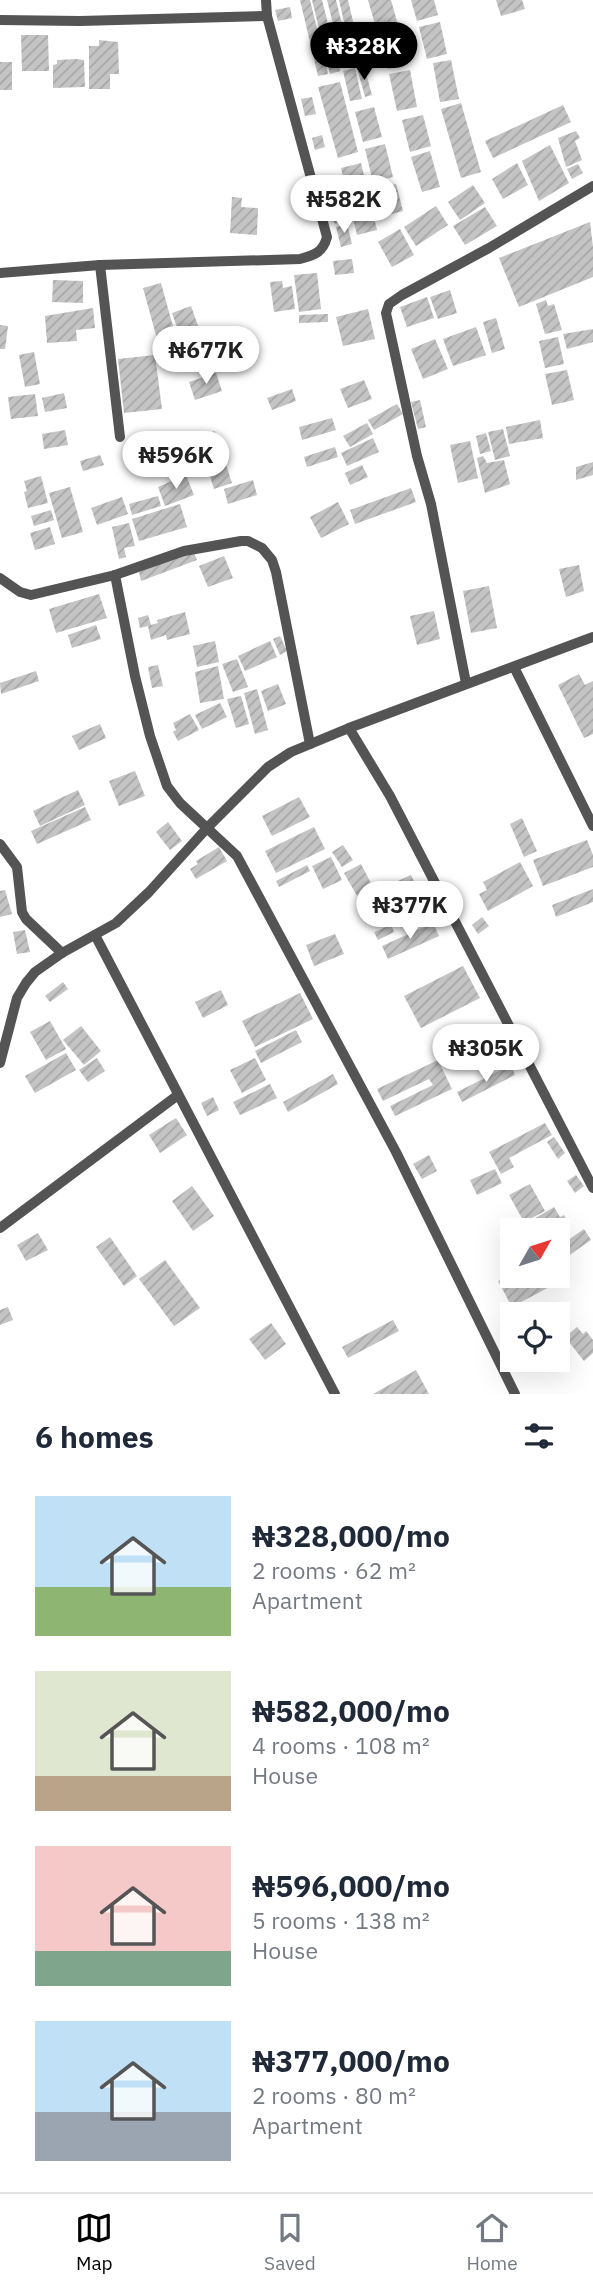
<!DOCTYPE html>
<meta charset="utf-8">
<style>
body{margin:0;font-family:"IBM Plex Sans",sans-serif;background:#f6f6f7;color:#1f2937;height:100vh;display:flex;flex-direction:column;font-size:26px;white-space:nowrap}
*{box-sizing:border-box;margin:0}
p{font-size:23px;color:#747a83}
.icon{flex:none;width:38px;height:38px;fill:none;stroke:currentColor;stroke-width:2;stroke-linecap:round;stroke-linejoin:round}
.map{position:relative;height:1394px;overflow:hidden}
.sheet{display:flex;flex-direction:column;background:#fff;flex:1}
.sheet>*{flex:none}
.needle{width:46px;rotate:51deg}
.controls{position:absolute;left:500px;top:1218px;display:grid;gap:14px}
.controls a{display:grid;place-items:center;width:70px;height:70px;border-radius:0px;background:#fff;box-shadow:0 7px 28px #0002;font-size:35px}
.price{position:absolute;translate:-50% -60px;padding:0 16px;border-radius:24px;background:#fff;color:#222;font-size:23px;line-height:46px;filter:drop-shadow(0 2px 4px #0008)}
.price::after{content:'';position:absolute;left:50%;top:42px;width:21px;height:16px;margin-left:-10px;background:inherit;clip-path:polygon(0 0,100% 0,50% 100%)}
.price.current{background:#000;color:#fff}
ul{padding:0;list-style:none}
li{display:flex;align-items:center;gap:21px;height:175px;padding:0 35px}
li span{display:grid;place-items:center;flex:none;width:196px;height:140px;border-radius:0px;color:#555}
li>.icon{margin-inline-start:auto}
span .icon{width:84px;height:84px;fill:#fffc;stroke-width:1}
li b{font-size:30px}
h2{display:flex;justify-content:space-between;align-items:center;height:84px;padding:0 35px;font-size:30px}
.menu{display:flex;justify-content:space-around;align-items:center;height:98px;border-top:2px solid #e0e1e3;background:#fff;font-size:19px;color:#747a83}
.menu a{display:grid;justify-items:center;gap:4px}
.menu .current{color:#000}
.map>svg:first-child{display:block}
.building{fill:url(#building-hatch)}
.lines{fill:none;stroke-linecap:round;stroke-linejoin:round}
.minor{stroke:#545454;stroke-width:10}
</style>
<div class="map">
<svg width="593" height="1394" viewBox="0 0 593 1394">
<defs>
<pattern id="building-hatch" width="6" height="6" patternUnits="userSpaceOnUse" patternTransform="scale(1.75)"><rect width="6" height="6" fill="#c4c4c4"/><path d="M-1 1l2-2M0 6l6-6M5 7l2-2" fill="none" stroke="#a7a7a7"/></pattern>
</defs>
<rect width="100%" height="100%" fill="#fff"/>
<!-- building -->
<g class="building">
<path d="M300,0H310L328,74L318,76Z"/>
<path d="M312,0H322L340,71L330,74Z"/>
<path d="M327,0H336L351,61L343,63Z"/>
<path d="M339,0H348L362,60L353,62Z"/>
<path d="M368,0H391L398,25L377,31Z"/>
<path d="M411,0H434L438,15L417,21Z"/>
<path d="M496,0H522L525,9L501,16Z"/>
<path d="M290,7L292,18L278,21L275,10Z"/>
<path d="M440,22L447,54L427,59L419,27Z"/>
<path d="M401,34L408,64L388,69L378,38Z"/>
<path d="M21,35H48L49,71H22Z"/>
<path d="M99,40L118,42L119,74H110V89H89V46H99Z"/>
<path d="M76,59L84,60L85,87L53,88V65L57,64V60Z"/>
<path d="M451,60L459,99L440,102L433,63Z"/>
<rect x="0" y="62" width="12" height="28"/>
<path d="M364,66L372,95L365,97L357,68Z"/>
<path d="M355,68L362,99L350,101L343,71Z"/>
<path d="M410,70L417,107L397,111L389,74Z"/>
<path d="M340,82L358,152L338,158L318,87Z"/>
<path d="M312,97L316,114L305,116L301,99Z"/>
<path d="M461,103L481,172L461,178L441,109Z"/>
<path d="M563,105L571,122L493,158L485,141Z"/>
<path d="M374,107L382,137L363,142L355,112Z"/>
<path d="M423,115L431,146L410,152L402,120Z"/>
<path d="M576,131L580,138L575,141L582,160L566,167L558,138Z"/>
<path d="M322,135L325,147L315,150L312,138Z"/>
<path d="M385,144L393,177L373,182L365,149Z"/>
<path d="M550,145L569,183L539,201L522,161Z"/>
<path d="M430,151L440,187L422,192L411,157Z"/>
<path d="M361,163L377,230L357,235L341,168Z"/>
<path d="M517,163L528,185L503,199L492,179Z"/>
<path d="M578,164L583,173L572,179L567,169Z"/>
<path d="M335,178L342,200L330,204L323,181Z"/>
<path d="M396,184L403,211L384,216L377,189Z"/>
<path d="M473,185L485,203L460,220L448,202Z"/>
<path d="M232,197L242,198L241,207L258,208L257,235L230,233Z"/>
<path d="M436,206L448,225L416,246L404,227Z"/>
<path d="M485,207L497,226L465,245L453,226Z"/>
<path d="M342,209L346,220L335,224L330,213Z"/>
<path d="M590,222L593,247V277L519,307L499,258Z"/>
<path d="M347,224L352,244L341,247L336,227Z"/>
<path d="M400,229L414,255L392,267L378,242Z"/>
<path d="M352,259L354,273L335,275L333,261Z"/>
<path d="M317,273L321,309L299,312L294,275Z"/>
<path d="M53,280L83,281V303L52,302Z"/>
<path d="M282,281L283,288L292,286L295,309L274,312L270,282Z"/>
<path d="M161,283L177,341L159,346L143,288Z"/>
<path d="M450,290L457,313L438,319L430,297Z"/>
<path d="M427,297L434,318L407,327L400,307Z"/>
<path d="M546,300L548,306L554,304L562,330L545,334L536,304Z"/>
<path d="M191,306L201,334L182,341L172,313Z"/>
<path d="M93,308L95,328L76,330L77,341L47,343L45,316Z"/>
<path d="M368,309L375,339L343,346L336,317Z"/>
<path d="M328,314V322L299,323V315Z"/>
<path d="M496,318L505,349L492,353L483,322Z"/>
<path d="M0,325L8,326L5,349H0Z"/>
<path d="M476,327L486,355L453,366L443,339Z"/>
<path d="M593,329V342L567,349L563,334Z"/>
<path d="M558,337L564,364L545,368L539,341Z"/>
<path d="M435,339L448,369L423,379L411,349Z"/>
<path d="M34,352L40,384L25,387L19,355Z"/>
<path d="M155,355L162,409L124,413L118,359Z"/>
<path d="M567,370L574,400L552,405L545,374Z"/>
<path d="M216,373L222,391L195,400L189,382Z"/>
<path d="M364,380L372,399L348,408L340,389Z"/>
<path d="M292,389L296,401L272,410L267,398Z"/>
<path d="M64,393L67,408L45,412L42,398Z"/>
<path d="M35,394L38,416L11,419L8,397Z"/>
<path d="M420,400L426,427L418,429L411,402Z"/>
<path d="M397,404L403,414L374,430L368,420Z"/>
<path d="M332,418L336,430L302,440L299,427Z"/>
<path d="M540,420L543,438L509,444L506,427Z"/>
<path d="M367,423L373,434L350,447L343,436Z"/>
<path d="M503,429L510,456L495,460L488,432Z"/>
<path d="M65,430L68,445L44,449L42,434Z"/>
<path d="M215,431L232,483L214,489L197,436Z"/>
<path d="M486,433L491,451L480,454L476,436Z"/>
<path d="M373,438L379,452L347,466L341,453Z"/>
<path d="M470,441L478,478L458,483L450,445Z"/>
<path d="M335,447L338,457L307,467L304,457Z"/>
<path d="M100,455L104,465L83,471L80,461Z"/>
<path d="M483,456L487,463L504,460L510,484L485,493L477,458Z"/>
<path d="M593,462V475L576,480V467Z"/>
<path d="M362,465L368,477L350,485L345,473Z"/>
<path d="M186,475L194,495L165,506L158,487Z"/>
<path d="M41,476L48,503L28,508L24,492L27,491L24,481Z"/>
<path d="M253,480L257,495L228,504L224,489Z"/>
<path d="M70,487L83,532L62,538L49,493Z"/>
<path d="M411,488L416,502L355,524L350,510Z"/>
<path d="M158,496L161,506L132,515L129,504Z"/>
<path d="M122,497L128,514L97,525L91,508Z"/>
<path d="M338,502L349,524L321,538L310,517Z"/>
<path d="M180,504L187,527L139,541L132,519Z"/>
<path d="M51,510L54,520L34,526L31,516Z"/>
<path d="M129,523L135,546L124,548L126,557L119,559L112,527Z"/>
<path d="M50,527L55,544L35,550L30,533Z"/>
<path d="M193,551L197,560L141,581L139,572Z"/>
<path d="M224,556L233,578L208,587L199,566Z"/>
<path d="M579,565L584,591L566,597L559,569Z"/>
<path d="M489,586L497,628L471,633L463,591Z"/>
<path d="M99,594L107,618L56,633L49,609Z"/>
<path d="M434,611L440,639L417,645L410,616Z"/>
<path d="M185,612L190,634L167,640L166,635L151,640L148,626L140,628L138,618L148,615L151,625L158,623L157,620Z"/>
<path d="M96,625L101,639L72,648L68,635Z"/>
<path d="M280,636L287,651L280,655L273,639Z"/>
<path d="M215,641L219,662L197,667L193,646Z"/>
<path d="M270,641L277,657L245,671L238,656Z"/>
<path d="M237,659L248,687L233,692L222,664Z"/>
<path d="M158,665L163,686L152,688L148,667Z"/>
<path d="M218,666L224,699L200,703L195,672Z"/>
<path d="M36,671L39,681L1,694L0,683Z"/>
<path d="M579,674L585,685L593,681V734L584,738L558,685Z"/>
<path d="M278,684L286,704L268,711L261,691Z"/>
<path d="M257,689L268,730L255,734L244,693Z"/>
<path d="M241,696L249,724L236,728L227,699Z"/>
<path d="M220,703L227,717L202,729L195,715Z"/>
<path d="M190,714L199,730L178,741L173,732L176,730L173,723Z"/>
<path d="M100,724L106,738L79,750L72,736Z"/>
<path d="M135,771L145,796L119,806L109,781Z"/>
<path d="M78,790L85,805L40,826L33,811Z"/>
<path d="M299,797L310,817L272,836L262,816Z"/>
<path d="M85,807L91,820L37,844L31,831Z"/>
<path d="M522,818L537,851L524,857L510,824Z"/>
<path d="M168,822L182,841L170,850L156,832Z"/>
<path d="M314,827L325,849L276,873L265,851Z"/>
<path d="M587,840L593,855V867L543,886L533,860Z"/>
<path d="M343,845L353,860L342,867L332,852Z"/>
<path d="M219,847L227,861L196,879L190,869L198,864L196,861Z"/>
<path d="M331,857L342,880L323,889L312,866Z"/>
<path d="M520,862L533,886L488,911L479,894L487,890L483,882Z"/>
<path d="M361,864L373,887L357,896L344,873Z"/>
<path d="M307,865L310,871L279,887L276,881Z"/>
<path d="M411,875L418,890L372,911L365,896Z"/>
<path d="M593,889V902L556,917L552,905Z"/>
<path d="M5,890L12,914L0,917V891Z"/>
<path d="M482,917L489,926L478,934L472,925Z"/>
<path d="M433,923L439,936L388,959L382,946Z"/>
<path d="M391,925L394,932L378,940L374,932Z"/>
<path d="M25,930L30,952L17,954L13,932Z"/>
<path d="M335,934L344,954L314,966L306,945Z"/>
<path d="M463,966L480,998L421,1028L404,996Z"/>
<path d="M63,982L68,989L50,1002L45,996Z"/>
<path d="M221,990L228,1005L203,1018L195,1002Z"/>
<path d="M300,993L313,1019L255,1047L242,1021Z"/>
<path d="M50,1021L66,1049L46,1060L30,1032Z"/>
<path d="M81,1026L101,1051L84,1065L63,1040Z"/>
<path d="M296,1030L302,1042L261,1063L255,1051Z"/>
<path d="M66,1053L76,1070L35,1093L25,1076Z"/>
<path d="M97,1058L105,1071L88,1082L79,1070Z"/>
<path d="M255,1058L266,1080L242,1093L230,1070Z"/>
<path d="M438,1060L452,1089L395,1116L390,1106L433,1085L429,1079L383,1101L377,1089Z"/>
<path d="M511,1065L515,1075L462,1102L457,1092Z"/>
<path d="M333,1074L338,1084L288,1112L283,1102Z"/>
<path d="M270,1084L277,1098L240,1115L233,1102Z"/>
<path d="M213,1097L219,1110L207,1116L201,1103Z"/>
<path d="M176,1118L187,1135L160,1153L149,1135Z"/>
<path d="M545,1123L552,1135L509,1158L514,1167L501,1174L489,1152Z"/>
<path d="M554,1137L565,1153L558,1159L547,1142Z"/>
<path d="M429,1155L437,1171L422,1179L413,1164Z"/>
<path d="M495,1169L502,1183L477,1195L470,1180Z"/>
<path d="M576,1175L584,1186L575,1193L567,1181Z"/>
<path d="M530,1184L545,1211L524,1222L509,1195Z"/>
<path d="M192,1186L214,1216L193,1231L172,1201Z"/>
<path d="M554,1207L560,1217L564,1215L570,1225L565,1228L567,1232L558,1237V1230H528L524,1225Z"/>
<path d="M584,1229L591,1240L558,1263V1247Z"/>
<path d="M38,1233L48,1250L26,1261L17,1245Z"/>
<path d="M110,1237L137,1276L124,1286L96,1247Z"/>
<path d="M165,1260L200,1308L174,1326L139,1279Z"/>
<path d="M513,1274V1276H547L553,1285L512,1307L498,1281Z"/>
<path d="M8,1307L13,1320L0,1325V1310Z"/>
<path d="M393,1320L399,1331L348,1358L342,1347Z"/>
<path d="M271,1323L286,1344L265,1360L249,1339Z"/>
<path d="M577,1327L583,1334L586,1331L593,1340V1353L584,1361L565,1337Z"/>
<path d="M416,1370L429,1394H373Z"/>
</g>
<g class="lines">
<!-- minor -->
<g class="minor">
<path d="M0,20L80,21L267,16"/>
<path d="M100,265L120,437"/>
<path d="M0,273L100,265L300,259C315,255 323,252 327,237L267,16L266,0"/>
<path d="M115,575L135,676L150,736L167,786L180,803L237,856L396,1152L515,1394"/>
<path d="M0,578L20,592L31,595L115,575L184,551L241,541H248L262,548L272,560L276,572L310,744"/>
<path d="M514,667L593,826"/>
<path d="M466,683L431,504L417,456L386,313L389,304L402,295L489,248L593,186"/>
<path d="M349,728L390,796L593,1188"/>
<path d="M0,844L17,867L22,912L26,919L62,953"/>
<path d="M95,935L335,1394"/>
<path d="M0,1063L17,998L26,983L35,972L62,953L116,923L149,892L208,827L268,767L291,752L349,728L593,637"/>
<path d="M0,1228L178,1095"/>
</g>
</g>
</svg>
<div class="controls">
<a><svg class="needle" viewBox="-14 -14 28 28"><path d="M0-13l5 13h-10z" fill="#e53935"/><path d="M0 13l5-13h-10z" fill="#747a83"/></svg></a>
<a><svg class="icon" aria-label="locate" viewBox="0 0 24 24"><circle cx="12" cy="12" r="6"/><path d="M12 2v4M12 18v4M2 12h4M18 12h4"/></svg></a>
</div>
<b class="price current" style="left:364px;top:82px">₦328K</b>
<b class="price" style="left:344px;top:235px">₦582K</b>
<b class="price" style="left:206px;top:386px">₦677K</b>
<b class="price" style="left:176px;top:491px">₦596K</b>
<b class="price" style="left:410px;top:941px">₦377K</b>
<b class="price" style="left:486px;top:1084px">₦305K</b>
</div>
<section class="sheet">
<h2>6 homes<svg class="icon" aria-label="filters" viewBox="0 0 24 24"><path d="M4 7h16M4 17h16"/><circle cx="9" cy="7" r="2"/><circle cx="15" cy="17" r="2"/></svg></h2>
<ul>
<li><span style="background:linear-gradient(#bfe0f5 65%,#8fb573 0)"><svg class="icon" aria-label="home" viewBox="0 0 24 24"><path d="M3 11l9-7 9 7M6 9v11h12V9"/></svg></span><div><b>₦328,000/mo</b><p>2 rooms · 62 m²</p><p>Apartment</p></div></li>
<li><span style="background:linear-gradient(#dfe7d0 75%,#b9a48a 0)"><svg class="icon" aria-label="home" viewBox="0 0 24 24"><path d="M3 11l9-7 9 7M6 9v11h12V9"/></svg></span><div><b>₦582,000/mo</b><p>4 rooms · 108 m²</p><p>House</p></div></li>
<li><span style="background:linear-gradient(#f6c9c9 75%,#7fa58c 0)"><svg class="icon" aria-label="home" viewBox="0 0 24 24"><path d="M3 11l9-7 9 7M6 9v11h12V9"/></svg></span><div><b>₦596,000/mo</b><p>5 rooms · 138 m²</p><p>House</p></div></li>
<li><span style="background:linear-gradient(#bfe0f5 65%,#9aa5b1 0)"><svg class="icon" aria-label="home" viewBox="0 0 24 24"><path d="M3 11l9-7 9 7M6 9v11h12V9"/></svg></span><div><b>₦377,000/mo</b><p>2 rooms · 80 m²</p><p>Apartment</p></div></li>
</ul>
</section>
<nav class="menu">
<a class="current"><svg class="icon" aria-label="map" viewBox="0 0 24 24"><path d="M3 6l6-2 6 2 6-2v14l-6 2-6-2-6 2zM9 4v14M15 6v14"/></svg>Map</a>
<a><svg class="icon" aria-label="saved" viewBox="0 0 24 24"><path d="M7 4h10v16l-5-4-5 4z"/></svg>Saved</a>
<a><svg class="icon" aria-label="home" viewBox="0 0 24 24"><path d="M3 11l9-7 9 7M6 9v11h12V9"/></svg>Home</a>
</nav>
